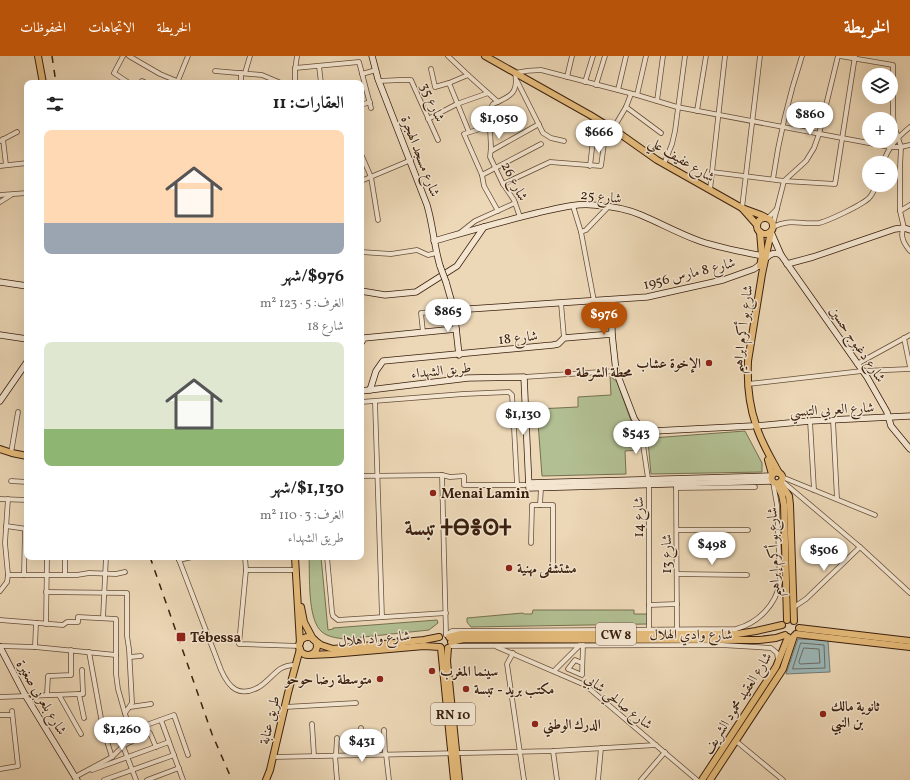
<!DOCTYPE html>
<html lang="ar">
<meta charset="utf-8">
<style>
body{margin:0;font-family:Vollkorn,Amiri,"Noto Sans Tifinagh",serif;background:#f2f2f2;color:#222;direction:rtl;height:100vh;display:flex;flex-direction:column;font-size:15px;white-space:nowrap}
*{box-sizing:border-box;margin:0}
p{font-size:13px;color:#767676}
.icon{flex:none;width:22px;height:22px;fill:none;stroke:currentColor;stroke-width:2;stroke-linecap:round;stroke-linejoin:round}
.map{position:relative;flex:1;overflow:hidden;direction:ltr}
.side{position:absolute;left:24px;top:24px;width:340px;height:480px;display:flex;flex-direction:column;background:#fff;border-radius:8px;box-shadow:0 4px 16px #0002;direction:rtl}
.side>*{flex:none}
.buttons{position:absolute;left:862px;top:12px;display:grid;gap:8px}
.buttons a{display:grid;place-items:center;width:36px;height:36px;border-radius:50%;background:#fff;box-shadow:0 4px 16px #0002;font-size:20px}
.price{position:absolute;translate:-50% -34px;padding:0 9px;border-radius:14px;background:#fff;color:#222;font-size:13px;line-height:26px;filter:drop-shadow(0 1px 2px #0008)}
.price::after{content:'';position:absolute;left:50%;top:24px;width:12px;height:9px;margin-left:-6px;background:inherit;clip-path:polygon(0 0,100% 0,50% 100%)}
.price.selected{background:#b45309;color:#fff}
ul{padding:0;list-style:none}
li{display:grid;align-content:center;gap:8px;height:212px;padding:0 20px}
li span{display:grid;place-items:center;height:124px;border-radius:8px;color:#555}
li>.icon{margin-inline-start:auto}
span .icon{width:72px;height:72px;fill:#fffc;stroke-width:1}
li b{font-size:17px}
h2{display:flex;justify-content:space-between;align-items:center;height:48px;padding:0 20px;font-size:17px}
header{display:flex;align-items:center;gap:24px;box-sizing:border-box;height:56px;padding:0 20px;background:#b45309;color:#fff}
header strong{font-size:19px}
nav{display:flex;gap:22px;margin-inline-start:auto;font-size:14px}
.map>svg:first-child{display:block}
.green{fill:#b2bf92;stroke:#767050}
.water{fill:#9cb7b8;stroke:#757b74}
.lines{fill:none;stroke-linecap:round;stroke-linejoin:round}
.shore{stroke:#6c6c64;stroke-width:1}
.street-casing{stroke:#674e39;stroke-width:5.5}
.secondary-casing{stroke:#3b200f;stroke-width:7}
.primary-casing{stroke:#3b200f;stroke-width:8}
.street{stroke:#f3e5d0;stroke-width:4}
.secondary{stroke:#f3e5d0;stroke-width:5.5}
.primary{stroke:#e6bc7b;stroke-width:6}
.rail{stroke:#3b200f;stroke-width:1.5;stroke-dasharray:7 7;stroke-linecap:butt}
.secondary-bridge-casing{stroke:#3b200f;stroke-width:7;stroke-linecap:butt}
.secondary-bridge{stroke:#f3e5d0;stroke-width:5.5}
.poi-dot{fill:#8f2418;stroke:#f3e5d0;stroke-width:1.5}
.labels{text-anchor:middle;stroke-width:3;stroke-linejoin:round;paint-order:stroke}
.shield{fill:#f3e5d0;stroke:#725b49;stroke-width:1}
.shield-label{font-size:13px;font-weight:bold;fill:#3b200f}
.street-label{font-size:14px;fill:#3b200f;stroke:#f3e5d0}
.poi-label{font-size:14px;font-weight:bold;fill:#3b200f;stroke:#f3e5d0;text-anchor:start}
.town-label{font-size:22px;font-weight:bold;fill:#3b200f;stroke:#f3e5d0}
</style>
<header>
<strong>الخريطة</strong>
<nav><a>الخريطة</a><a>الاتجاهات</a><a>المحفوظات</a></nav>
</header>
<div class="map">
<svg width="910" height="724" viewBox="0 0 910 724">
<rect width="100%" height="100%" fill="#ecd7b6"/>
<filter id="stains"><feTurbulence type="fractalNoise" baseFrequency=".005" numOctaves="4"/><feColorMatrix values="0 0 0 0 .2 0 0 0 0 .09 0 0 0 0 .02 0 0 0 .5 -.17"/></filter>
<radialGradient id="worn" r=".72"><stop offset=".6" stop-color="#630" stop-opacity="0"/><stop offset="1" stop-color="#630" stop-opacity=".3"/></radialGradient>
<!-- green -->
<g class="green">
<path d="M610,320L617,326L634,373L639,394L625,395L626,418L542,420L537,353L578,351V341L611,339Z"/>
<path d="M745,375L762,407V416L651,418L648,385L652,382Z"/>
<path d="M309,501H321L328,574L333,573V572L437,564L438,567L429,574L345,583C337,582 328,581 322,576C307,564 310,519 309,501Z"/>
<path d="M533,554H634V558H647V568L471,571L467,566V562L523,557L524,558H532Z"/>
</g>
<!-- water -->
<path class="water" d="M798,583L828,584L830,616L786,618Z"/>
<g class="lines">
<!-- shore -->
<g class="shore">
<path d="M801,587L824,589L825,612L793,613Z"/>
<path d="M804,592L819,593L820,607L800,608L799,606Z"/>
</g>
<!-- street casing -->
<g class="street-casing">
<g id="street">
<path d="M123,0L114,17L129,27"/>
<path d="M129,0L160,18L177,25"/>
<path d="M448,0L468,19"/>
<path d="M840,0L893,9V58L894,69L901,91L900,112V155L904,172C899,180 904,188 910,195"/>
<path d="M319,10L321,27"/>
<path d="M295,12L359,6L371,52"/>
<path d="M431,13L435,31L449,27"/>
<path d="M215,15L262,19L281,27"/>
<path d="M241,17V27"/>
<path d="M245,17L250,0"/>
<path d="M362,18L376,14"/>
<path d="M567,21L572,0"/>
<path d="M379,25L400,24H411L438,84"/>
<path d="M517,25L543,77L551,82L564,85"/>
<path d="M585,26L593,0"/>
<path d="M140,27L142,25L146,27"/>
<path d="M177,27L188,0"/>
<path d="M295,27V14L297,0"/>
<path d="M596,29L605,0"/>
<path d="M618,34L626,0"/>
<path d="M637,39L646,0"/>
<path d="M657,45L663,0"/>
<path d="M361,49L370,46"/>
<path d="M626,51L661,77"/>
<path d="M697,55L706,0"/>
<path d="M428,63L457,48L488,37"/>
<path d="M489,70L464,78L482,119L484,130L498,155"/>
<path d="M613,73L626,51L631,38"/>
<path d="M469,76L449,27L468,19L498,46"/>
<path d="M3,83L6,109"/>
<path d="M0,85L17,76"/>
<path d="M491,95L539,68"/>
<path d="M361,98L371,121L378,164"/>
<path d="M883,107C888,91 898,81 910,71"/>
<path d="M664,108L672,88L675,75L685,0"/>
<path d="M0,110L27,107"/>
<path d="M590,110L593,84"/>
<path d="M712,116L784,125L835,128L855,0"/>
<path d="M482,119L541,88"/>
<path d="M773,123C779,81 789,40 802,0"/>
<path d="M361,125L411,104"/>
<path d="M503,128L550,106L601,110L604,88L609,83L615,74"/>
<path d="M710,134L725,0"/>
<path d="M0,139L27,137"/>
<path d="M0,146L11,139"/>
<path d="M573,150L581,176L586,174L608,151"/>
<path d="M742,152L760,0"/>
<path d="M900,155L910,149"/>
<path d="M520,161L514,144L503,128L490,101L491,91L489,56L493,48C509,41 519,38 515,17C524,15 531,14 541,14L637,39L677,51L890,91H901L910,89"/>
<path d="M768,162L777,153"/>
<path d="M773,168L784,125L806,105L814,92L819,78L838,0"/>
<path d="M773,171C790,162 801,169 819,167C828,165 862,149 869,142C873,138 874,134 876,129"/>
<path d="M461,176L475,165L515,147"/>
<path d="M581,176L594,245"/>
<path d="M361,196L391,198L417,194L428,199L436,197"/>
<path d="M561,247L564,282"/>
<path d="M423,276L421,257L454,254"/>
<path d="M904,282L910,311"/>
<path d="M857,308L910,279"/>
<path d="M524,321L616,315"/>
<path d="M748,328L862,315L910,313"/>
<path d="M361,346L463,338L509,336L512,339L513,353L517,428"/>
<path d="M375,346L382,561"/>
<path d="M833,364L837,443"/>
<path d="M810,365L814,434"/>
<path d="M643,373L642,382L649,429V574"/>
<path d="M11,397L18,356"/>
<path d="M442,419L446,579"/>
<path d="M361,420L442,419L450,421L464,420V429H525"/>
<path d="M782,421L875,459"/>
<path d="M11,425L27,426"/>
<path d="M782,425L860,491L910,537"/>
<path d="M676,426L677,573"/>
<path d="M676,432L755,431"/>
<path d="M0,443L27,444"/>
<path d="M540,449L541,432"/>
<path d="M6,470L27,473"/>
<path d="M677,474H748"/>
<path d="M531,487L532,449H553V513"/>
<path d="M178,501L221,614C229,632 239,642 259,631C267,626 273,618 280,613C285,610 290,609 295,609"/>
<path d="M245,501L246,514H295"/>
<path d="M327,501L332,556L333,560L338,564L446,557"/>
<path d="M179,504L192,501"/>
<path d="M246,514L239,588L300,590"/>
<path d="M65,518V501"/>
<path d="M677,518L747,519"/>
<path d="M8,519H77L89,517L116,518L125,516"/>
<path d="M24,519L25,473"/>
<path d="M0,535L7,526L8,519L5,487L8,443"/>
<path d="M46,536L127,537V580L129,593L132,647L125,657"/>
<path d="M649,549L677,548"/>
<path d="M794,551L806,543L860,491"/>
<path d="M103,562L106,501"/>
<path d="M0,564L63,569L67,566H78V561L116,563V618L118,633L130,675L131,686"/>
<path d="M46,568L47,501"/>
<path d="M446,579L452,575H460L736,573C758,567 776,549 780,526L777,449L773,426"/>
<path d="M0,590L35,591L116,599"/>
<path d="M450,590L722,589L771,592L777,597L778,604"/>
<path d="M35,591L36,567"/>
<path d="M497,591L585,629L697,724"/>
<path d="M89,596L103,673L112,701"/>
<path d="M513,597L507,608L524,724"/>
<path d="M130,601L141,600"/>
<path d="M582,607L575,604L568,613L582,619L583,589"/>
<path d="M82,614L83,638H79L84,662"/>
<path d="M554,615L580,589"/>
<path d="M47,639L48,620L71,619V594"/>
<path d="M59,639L81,678"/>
<path d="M0,641L79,638"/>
<path d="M130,651L151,648"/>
<path d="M285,651L356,647"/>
<path d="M0,659H12"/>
<path d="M161,664L183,724"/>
<path d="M312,668L314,700"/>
<path d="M361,672L362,699"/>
<path d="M384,674L385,698"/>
<path d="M130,675L174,659L188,699"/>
<path d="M736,685L783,724"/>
<path d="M123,690L136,724"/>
<path d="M553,695L557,724"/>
<path d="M386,698L389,724"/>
<path d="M335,699L337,724"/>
<path d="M336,699L337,682"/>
<path d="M273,701L553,695L656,689"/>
<path d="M0,713L18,710L12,655"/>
<path d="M92,714L169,686"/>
<path d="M75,721L112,701L123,690L135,683L150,677L156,691"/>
<path d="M104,724L174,699"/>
<path d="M147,724L179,712"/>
<path d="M598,724L601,692"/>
<path d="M641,724L665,696"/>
</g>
</g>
<!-- secondary casing -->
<g class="secondary-casing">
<g id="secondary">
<path d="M372,0L378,23L427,149C433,169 434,190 440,210"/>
<path d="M771,176L781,199L867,321L887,356L891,370L910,393"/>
<path d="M434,185C469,175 503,165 537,157C556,153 575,147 594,149C610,150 627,153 641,159C660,167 678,177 697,184C718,192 740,195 762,200"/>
<path d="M766,202C771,197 775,196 781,199"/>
<path d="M787,208L813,201L895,173L904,172L910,174"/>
<path d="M0,226L27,230"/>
<path d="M446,226L454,254L459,299"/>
<path d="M361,235L385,239L416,236L457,210L484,171"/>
<path d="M612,244V278L616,315L634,362C639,371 643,374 654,375L752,370"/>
<path d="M454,254L647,241L723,224L754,213L761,208"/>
<path d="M0,279L27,283"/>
<path d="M361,287L364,282L456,273"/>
<path d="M370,334L376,315L383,305L553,289L558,288L564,282L612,278"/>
<path d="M361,335L468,322L524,321L529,432L772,425"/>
<path d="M0,345L27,306"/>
<path d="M756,370L810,365L910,360"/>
<path d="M529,427L771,420"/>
<path d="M0,591L24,637L77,724"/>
</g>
</g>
<!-- primary casing -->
<g class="primary-casing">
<g id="primary">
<path d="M38,0L43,27"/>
<path d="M485,0L590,59L616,75L657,104L742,152"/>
<circle cx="765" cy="170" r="8"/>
<path d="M757,169L742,152L761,159L765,161"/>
<path d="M760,176L762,200L760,210"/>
<path d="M771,176L762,218L748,305C747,326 749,349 756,369C761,386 771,402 779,417"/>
<path d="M0,393L12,397L27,400"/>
<path d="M768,404L772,418"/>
<circle cx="777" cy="422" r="5.5"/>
<path d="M780,426L789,440L790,449L794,565"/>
<path d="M777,428L782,439L784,449L787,564"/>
<path d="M295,501L300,587"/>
<path d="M301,551L304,566L313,583"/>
<path d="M799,572L910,585"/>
<path d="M796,578L910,591"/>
<path d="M449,581L461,578H737L756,575L782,569"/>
<circle cx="308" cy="590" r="9"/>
<path d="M314,584L321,589L333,593L424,584L439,581"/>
<path d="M451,586L464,583L759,584L776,582L785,579"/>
<path d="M441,592L454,724"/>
<path d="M448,592L447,605L459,724"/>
<path d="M310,599L332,598L424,590L440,591"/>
<path d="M266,724L270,714L288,637L300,593"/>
<path d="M702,724L776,611L788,581"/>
<path d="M710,724L783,613L794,580"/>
</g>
</g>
<!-- street -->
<use href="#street" class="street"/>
<!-- secondary -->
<use href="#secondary" class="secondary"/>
<!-- primary -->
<use href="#primary" class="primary"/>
<!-- rail -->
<g class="rail">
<path d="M52,0L56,27"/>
<path d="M150,501L212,678L232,724"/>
</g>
<!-- secondary-bridge casing -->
<g class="secondary-bridge-casing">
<path id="secondary-bridge" d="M440,210L446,226"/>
</g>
<!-- secondary-bridge -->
<use href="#secondary-bridge" class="secondary-bridge"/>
</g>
<!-- markers -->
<g class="poi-dot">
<circle cx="709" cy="307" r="4"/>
<circle cx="568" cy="316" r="4"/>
<circle cx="433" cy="437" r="4"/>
<circle cx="509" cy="512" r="4"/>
<rect x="176" y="576" width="10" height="10" rx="2"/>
<circle cx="432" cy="615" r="4"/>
<circle cx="380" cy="623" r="4"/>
<circle cx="466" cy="633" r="4"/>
<circle cx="823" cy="658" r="4"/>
<circle cx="535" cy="668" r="4"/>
</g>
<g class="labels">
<!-- shield labels -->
<g class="shield">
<rect x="596" y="567" width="40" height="22" rx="3"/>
<rect x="431" y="647" width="44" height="22" rx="3"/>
</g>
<g class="shield-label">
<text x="616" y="583">CW 8</text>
<text x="453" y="663">RN 10</text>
</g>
<!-- street labels -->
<g class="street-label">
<text transform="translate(433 46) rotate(66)" y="5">شارع 35</text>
<text transform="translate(421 100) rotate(69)" y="5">شارع مسجد الهجرة</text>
<text transform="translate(682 103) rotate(31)" y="5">شارع عفيف علي</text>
<text transform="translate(515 125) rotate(63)" y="5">شارع 26</text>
<text transform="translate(601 140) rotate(6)" y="5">شارع 25</text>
<text transform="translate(689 217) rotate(-14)" y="5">شارع 8 مارس 1956</text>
<text transform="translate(742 273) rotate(-83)" y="5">شارع بو أكرم ابراهيم</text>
<text transform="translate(518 281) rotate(-6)" y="5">شارع 18</text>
<text transform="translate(858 288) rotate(56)" y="5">شارع دغبوج حسين</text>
<text transform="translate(441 314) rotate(-6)" y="5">طريق الشهداء</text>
<text transform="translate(832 353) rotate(-3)" y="5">شارع العربي التبسي</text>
<text transform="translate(638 461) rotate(-90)" y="5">شارع 14</text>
<text transform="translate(773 496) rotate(-92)" y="5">شارع بو أكرم إبراهيم</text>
<text transform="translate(666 498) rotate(-90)" y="5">شارع 13</text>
<text x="691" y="583">شارع وادي الهلال</text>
<text transform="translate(374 582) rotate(-5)" y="5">شارع واد اهلال</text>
<text transform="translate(42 641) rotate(59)" y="5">شارع بلعربي صغيرة</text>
<text transform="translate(619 645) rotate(38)" y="5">شارع صالحي شابي</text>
<text transform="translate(737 647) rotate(-58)" y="5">شارع العقيد محمود الشريف</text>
<text transform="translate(269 664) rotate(-77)" y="5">طريق عنابة</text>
</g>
<!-- poi labels -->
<g class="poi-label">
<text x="701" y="312" text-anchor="end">الإخوة عشاب</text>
<text x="576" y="321">محطة الشرطة</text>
<text x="441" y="442">Menai Lamin</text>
<text x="517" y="517">مشتشفى مهنية</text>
<text x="190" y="586">Tébessa</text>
<text x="440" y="620">سينما المغرب</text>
<text x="372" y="628" text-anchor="end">متوسطة رضا حوحو</text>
<text x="474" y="638">مكتب بريد - تبسة</text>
<text x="831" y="655">ثانوية مالك<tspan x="831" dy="16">بن النبي</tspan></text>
<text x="543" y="673">الدرك الوطني</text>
</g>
<!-- town labels -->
<g class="town-label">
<text x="458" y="479">تبسة ⵜⴱⴻⵙⵜ</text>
</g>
</g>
<rect width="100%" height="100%" filter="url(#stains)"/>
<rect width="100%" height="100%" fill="url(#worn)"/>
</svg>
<div class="buttons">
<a><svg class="icon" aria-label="layers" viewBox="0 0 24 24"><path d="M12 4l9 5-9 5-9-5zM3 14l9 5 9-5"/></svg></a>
<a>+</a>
<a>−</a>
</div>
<b class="price" style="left:810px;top:80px">$860</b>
<b class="price" style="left:499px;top:84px">$1,050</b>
<b class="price" style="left:599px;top:98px">$666</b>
<b class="price" style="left:448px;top:277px">$865</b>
<b class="price selected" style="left:604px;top:280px">$976</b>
<b class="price" style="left:523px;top:380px">$1,130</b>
<b class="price" style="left:636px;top:399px">$543</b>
<b class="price" style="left:712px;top:510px">$498</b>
<b class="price" style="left:824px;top:516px">$506</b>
<b class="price" style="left:122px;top:695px">$1,260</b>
<b class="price" style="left:362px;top:707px">$431</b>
<section class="side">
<h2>العقارات: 11<svg class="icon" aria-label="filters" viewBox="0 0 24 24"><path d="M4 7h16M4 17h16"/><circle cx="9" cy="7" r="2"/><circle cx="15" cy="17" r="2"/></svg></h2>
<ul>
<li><span style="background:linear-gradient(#ffd9b3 75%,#9aa5b1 0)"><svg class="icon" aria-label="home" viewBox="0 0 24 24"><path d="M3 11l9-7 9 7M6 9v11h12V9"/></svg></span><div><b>$976/شهر</b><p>الغرف: 5 · 123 m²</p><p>شارع 18</p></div></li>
<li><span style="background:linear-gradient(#dfe7d0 70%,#8fb573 0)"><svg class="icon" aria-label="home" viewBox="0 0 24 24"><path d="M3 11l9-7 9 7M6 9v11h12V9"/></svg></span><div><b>$1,130/شهر</b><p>الغرف: 3 · 110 m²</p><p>طريق الشهداء</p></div></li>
</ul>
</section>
</div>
